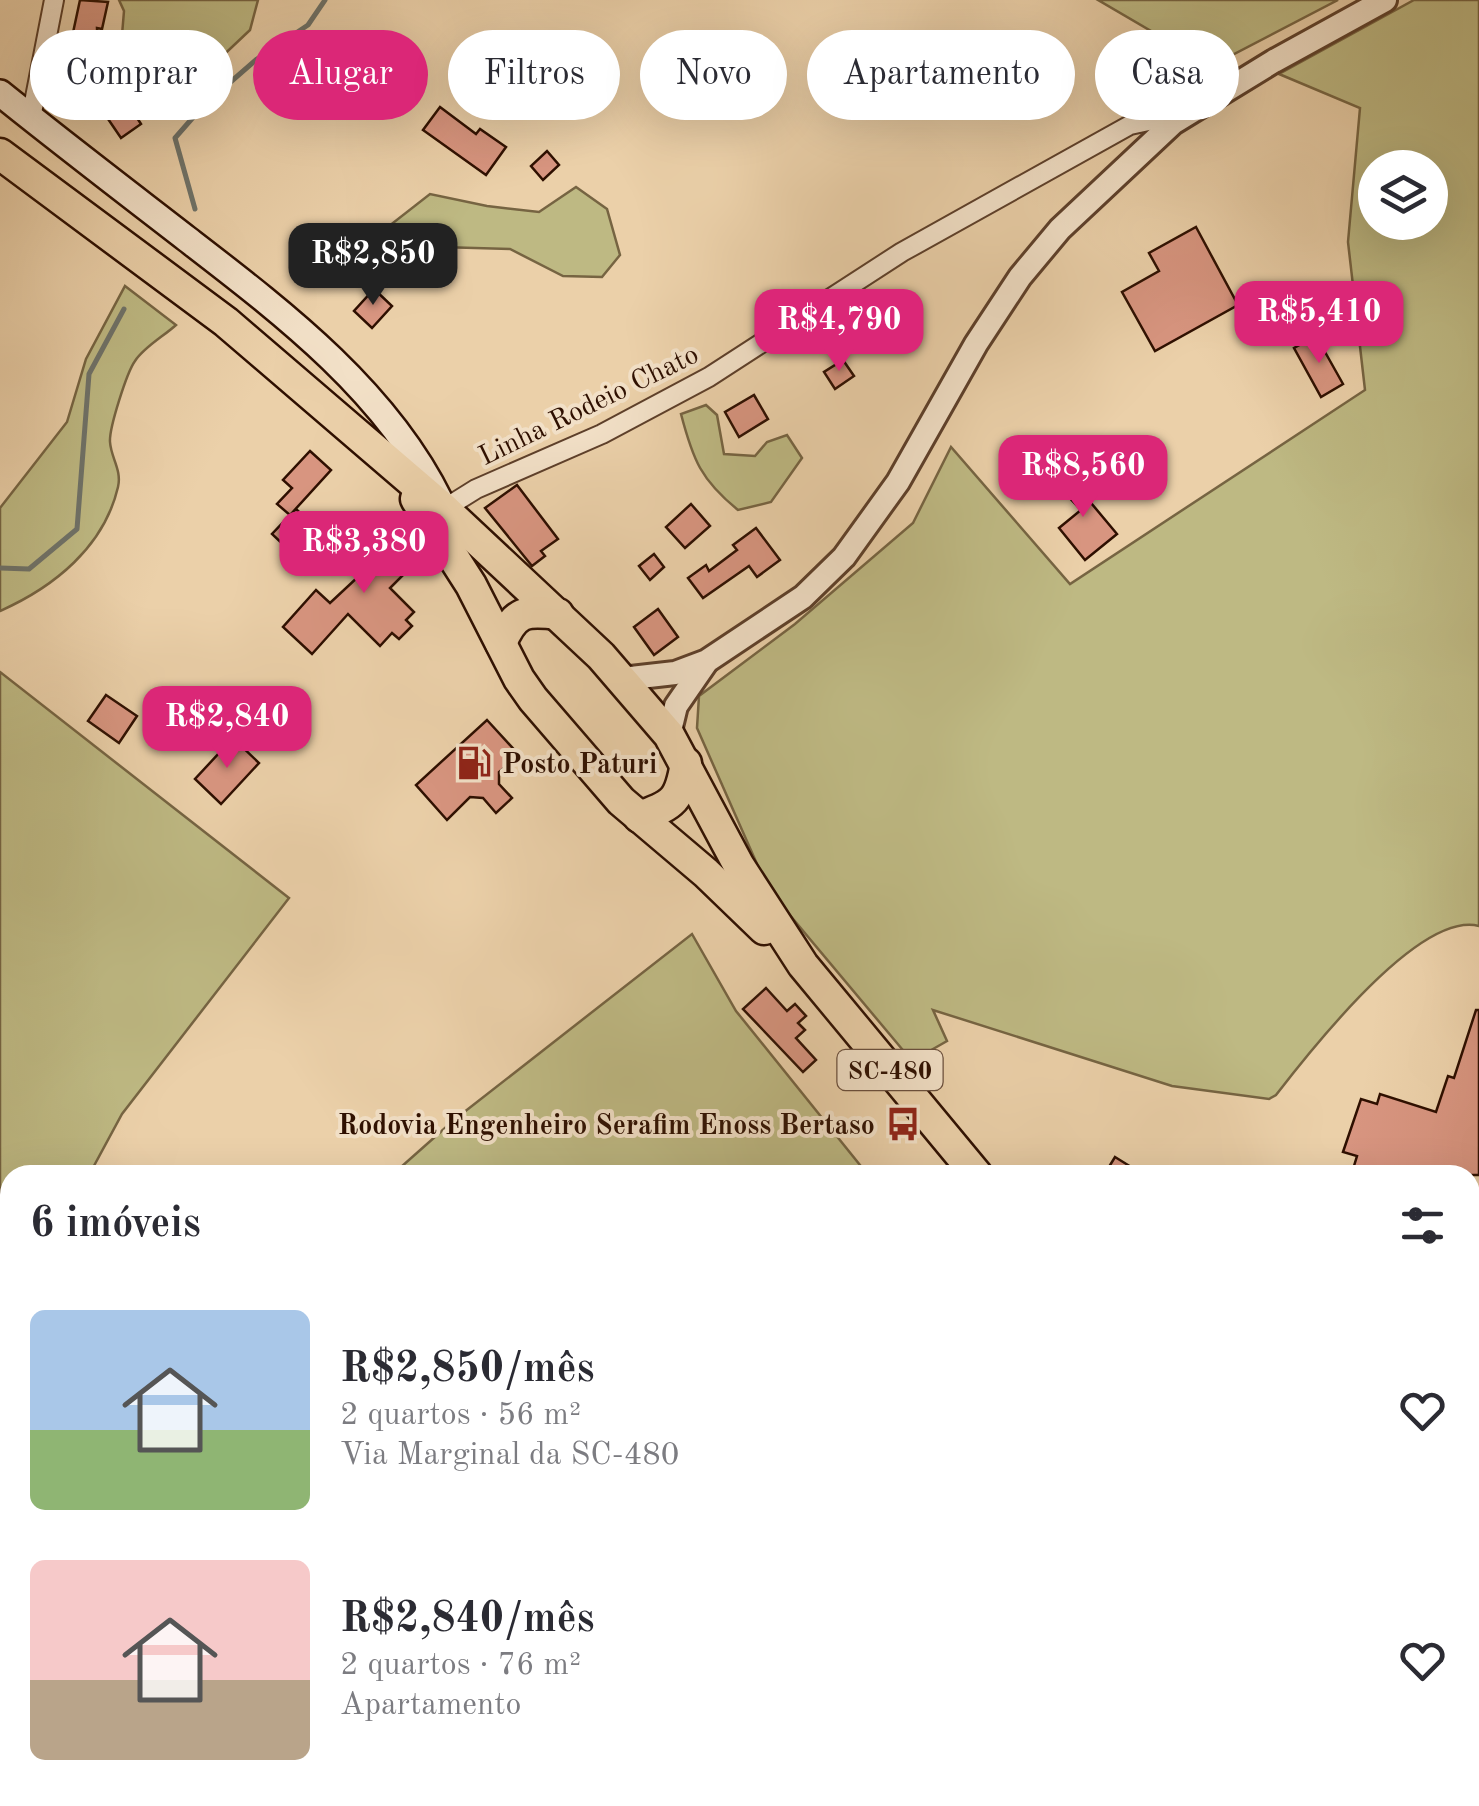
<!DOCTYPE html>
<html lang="pt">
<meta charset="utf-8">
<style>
body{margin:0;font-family:"Old Standard TT",serif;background:#f7f7f7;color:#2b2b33;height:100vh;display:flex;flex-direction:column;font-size:38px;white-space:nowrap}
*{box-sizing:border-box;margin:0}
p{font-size:32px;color:#7c7c81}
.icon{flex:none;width:55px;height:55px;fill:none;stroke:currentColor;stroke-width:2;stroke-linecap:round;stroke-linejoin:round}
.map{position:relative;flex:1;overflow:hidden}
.side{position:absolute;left:0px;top:1165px;width:1480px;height:642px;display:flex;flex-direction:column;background:#fff;border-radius:30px 30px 0 0;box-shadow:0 10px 40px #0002}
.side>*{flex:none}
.top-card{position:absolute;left:30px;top:30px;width:1420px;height:90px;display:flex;gap:20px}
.tools{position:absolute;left:1358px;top:150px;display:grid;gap:20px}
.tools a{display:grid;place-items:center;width:90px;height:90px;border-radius:50%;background:#fff;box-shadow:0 10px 40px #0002;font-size:50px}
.price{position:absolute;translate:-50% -85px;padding:0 22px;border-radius:20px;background:#db2777;color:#fff;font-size:32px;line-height:65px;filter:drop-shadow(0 2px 5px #0008)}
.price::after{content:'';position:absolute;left:50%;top:60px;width:30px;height:22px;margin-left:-15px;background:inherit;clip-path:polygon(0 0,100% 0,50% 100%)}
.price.active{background:#222;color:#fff}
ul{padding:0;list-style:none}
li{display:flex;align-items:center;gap:30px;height:250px;padding:0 30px}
li span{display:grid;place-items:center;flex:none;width:280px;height:200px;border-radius:15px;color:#555}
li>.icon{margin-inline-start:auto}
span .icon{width:120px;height:120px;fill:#fffc;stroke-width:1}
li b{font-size:42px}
h2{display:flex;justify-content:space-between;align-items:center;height:120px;padding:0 30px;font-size:42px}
.chip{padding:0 35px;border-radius:45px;background:#fff;box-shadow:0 10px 40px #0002;font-size:35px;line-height:90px}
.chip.active{background:#db2777;color:#fff}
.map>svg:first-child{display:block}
.green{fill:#beb983;stroke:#766442;stroke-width:2.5;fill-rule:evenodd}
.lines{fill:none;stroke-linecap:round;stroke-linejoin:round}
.stream{stroke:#6f736a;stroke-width:5}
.building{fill:#d89580;stroke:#2e0f00;stroke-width:2.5}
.minor-casing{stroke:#5d3f2a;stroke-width:22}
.tertiary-casing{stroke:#5d3f2a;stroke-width:28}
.secondary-casing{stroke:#2e0f00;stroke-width:30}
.trunk-casing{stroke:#2e0f00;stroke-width:35}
.minor{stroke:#f2e0c7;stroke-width:18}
.tertiary{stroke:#f2e0c7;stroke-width:22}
.secondary{stroke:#f2e0c7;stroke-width:25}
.trunk{stroke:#ebd0a9;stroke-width:30}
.labels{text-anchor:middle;stroke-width:8;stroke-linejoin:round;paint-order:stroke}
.shield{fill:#f2e0c7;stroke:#694e3c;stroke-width:2.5}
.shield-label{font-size:25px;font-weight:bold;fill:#2e0f00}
.street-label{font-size:28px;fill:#2e0f00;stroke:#f2e0c7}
.poi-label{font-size:28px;font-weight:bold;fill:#2e0f00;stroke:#f2e0c7;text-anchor:start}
</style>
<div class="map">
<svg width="1479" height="1806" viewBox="0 0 1479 1806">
<rect width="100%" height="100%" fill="#ebd0a9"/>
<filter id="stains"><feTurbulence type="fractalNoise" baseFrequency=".002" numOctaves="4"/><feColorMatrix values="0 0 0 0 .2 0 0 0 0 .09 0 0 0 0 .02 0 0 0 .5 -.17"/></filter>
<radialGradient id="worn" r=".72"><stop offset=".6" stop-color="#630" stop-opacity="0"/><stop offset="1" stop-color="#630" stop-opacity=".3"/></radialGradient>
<!-- green -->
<g class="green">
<path d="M119,0H258L250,30L212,66L183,83L136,67L121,47L124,11Z"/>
<path d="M1098,0H1338L1211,66Z"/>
<path d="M1414,0H1479V926C1419,911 1310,1051 1276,1095L1269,1099L1172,1086L933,1010L947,1041L912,1061L768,889L697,728L699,696L795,624L913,523L951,447L1070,584L1365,390L1348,242L1360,108L1279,74ZM1375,168H1430V222H1375Z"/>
<path d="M576,187L607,209L620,255L602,277L563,276L510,249L440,247L392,267L366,244L430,194L487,206L539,212Z"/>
<path d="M125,286L176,325C164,336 144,347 135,361C127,372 109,428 110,442C111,458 122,470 118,487C104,547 54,587 0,611V508L67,422L86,359Z"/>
<path d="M706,405L717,415L724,454L755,456L767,442L787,435L802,458L771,502L738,510C701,480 693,460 681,414Z"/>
<path d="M0,672L289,898L122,1114L89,1175H10V1754L0,1746Z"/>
<path d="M692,934L736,1011L868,1175H392L454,1120Z"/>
<path d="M1479,1397V1738L1470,1728V1403Z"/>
<path d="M64,1798H1191L1188,1806H75Z"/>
<path d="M1297,1798H1456L1462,1806H1305Z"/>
</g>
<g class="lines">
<!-- stream -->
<g class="stream">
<path d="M195,209L175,138L203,106L257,59L308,25L325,0"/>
<path d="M0,568L29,569L77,529L89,374L124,309"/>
</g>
</g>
<!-- building -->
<g class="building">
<path d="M80,0L108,2L102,29L97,28L98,65H94L103,101L79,107L73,82L71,42Z"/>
<path d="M125,99L141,124L121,138L104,113Z"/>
<path d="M440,107L476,134L480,129L506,147L486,175L423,130Z"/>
<path d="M547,151L559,165L543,180L531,166Z"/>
<path d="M1196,227L1238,305L1155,351L1122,292L1159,271L1149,253Z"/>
<path d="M374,289L392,306L372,328L354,311Z"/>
<path d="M1316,336L1343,384L1321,397L1294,348Z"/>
<path d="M843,360L854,376L835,389L824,372Z"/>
<path d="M754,395L768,419L739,437L725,412Z"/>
<path d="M310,451L331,470L291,514L296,509L332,543L308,568L272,534L290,515L277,504L292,488L283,480Z"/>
<path d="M1061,467L1117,534L1085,560L1059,528L1081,510L1050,477Z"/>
<path d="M517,485L558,539L541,551L545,556L532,566L485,508Z"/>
<path d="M691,504L710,526L685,548L666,527Z"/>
<path d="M380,518L398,536L410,524L427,551L390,588L414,612L406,620L412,626L399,639L392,633L380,646L348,614L312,654L283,627L316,590L330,603L389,548L369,528Z"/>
<path d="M756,528L780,560L757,577L749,566L703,598L688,578L706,565L709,571L737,550L733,545Z"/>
<path d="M654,554L664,567L650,580L639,566Z"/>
<path d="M658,609L678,637L654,655L634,627Z"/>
<path d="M106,695L137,716L119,743L88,721Z"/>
<path d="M487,720L519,755L499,772V784L512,798L496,813L483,798L470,797L447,820L416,785Z"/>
<path d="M233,738L259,763L221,804L195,779Z"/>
<path d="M766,988L787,1011L795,1004L806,1016L798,1023L805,1030L796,1038L816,1060L803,1072L743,1009Z"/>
<path d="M1476,1010H1479V1175H1379L1354,1166L1357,1156L1343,1152L1361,1099L1377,1104L1380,1094L1436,1112L1448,1076L1454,1078Z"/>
<path d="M1115,1157L1144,1175H1104Z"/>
</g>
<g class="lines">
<!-- minor casing -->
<g class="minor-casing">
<g id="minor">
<path d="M31,118L54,0"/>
<path d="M444,509L476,489L602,434L709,377L902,252L1130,125L1153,120L1173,123"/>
</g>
</g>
<!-- tertiary casing -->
<g class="tertiary-casing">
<g id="tertiary">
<path d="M622,679L675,673L707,661L803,597L844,557L898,482L976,344L1020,277L1060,229L1173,123L1274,61L1385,0"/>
<path d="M669,735L676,706L705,664"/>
</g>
</g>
<!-- secondary casing -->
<g class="secondary-casing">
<path id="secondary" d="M0,93C62,143 125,191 187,239C283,313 386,391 440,501"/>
</g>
<!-- trunk casing -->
<g class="trunk-casing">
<g id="trunk">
<path d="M0,154L226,322L444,509L601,656L669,735L739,866L803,965L977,1175"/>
<path d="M416,499L471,585L519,679L533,699L621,801L706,873L764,929"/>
<path d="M501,643C515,611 525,610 558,614"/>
<path d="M639,817C674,805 680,800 686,763"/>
<path d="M1470,1781L1479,1792"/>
</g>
</g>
<!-- minor -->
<use href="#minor" class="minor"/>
<!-- tertiary -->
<use href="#tertiary" class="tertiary"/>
<!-- secondary -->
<use href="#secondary" class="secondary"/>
<!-- trunk -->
<use href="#trunk" class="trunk"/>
</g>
<!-- icons -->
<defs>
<g id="fuel-bare" transform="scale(2.7)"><path d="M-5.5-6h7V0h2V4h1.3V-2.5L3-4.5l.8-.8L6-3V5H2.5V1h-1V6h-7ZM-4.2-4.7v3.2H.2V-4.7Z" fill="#8f2418" stroke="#f2e0c7" stroke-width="2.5" paint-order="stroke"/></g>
<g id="bus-bare" transform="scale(2.7)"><path d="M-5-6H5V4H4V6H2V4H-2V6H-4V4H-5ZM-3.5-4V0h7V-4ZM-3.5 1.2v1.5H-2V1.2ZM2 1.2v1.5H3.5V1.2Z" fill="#8f2418" stroke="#f2e0c7" stroke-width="2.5" paint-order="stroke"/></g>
</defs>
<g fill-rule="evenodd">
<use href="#fuel-bare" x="474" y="763"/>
<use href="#bus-bare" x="903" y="1124"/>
</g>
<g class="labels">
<!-- shield labels -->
<rect class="shield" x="837.5" y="1050" width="105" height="40" rx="8"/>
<g class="shield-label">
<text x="890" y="1079">SC-480</text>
</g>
<!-- street labels -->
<g class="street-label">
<text transform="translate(588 404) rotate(-26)" y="10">Linha Rodeio Chato</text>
</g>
<!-- poi labels -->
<g class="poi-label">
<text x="502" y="773">Posto Paturi</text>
<text x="875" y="1134" text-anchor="end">Rodovia Engenheiro Serafim Enoss Bertaso</text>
</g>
</g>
<rect width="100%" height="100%" filter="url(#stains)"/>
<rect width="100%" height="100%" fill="url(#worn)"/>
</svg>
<div class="tools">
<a><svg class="icon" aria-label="layers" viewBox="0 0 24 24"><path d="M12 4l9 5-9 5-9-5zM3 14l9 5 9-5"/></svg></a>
</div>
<b class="price active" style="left:373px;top:308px">R$2,850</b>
<b class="price" style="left:1319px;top:366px">R$5,410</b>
<b class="price" style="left:839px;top:374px">R$4,790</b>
<b class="price" style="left:1083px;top:520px">R$8,560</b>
<b class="price" style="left:364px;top:596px">R$3,380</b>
<b class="price" style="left:227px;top:771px">R$2,840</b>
<div class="top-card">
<a class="chip">Comprar</a>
<a class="chip active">Alugar</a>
<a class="chip">Filtros</a>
<a class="chip">Novo</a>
<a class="chip">Apartamento</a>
<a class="chip">Casa</a>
</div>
<section class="side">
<h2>6 imóveis<svg class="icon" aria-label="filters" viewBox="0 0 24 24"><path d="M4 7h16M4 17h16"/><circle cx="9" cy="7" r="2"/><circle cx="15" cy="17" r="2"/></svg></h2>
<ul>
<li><span style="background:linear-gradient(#a9c7e8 60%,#8fb573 0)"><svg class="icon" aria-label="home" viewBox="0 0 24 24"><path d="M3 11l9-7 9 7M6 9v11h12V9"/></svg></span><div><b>R$2,850/mês</b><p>2 quartos · 56 m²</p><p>Via Marginal da SC-480</p></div><svg class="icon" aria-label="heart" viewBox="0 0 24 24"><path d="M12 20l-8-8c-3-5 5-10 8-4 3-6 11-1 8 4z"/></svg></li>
<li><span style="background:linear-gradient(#f6c9c9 60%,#b9a48a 0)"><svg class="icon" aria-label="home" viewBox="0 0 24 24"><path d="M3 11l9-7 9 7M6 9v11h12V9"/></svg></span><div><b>R$2,840/mês</b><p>2 quartos · 76 m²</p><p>Apartamento</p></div><svg class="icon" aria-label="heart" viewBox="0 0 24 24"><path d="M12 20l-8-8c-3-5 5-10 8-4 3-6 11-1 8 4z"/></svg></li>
</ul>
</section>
</div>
